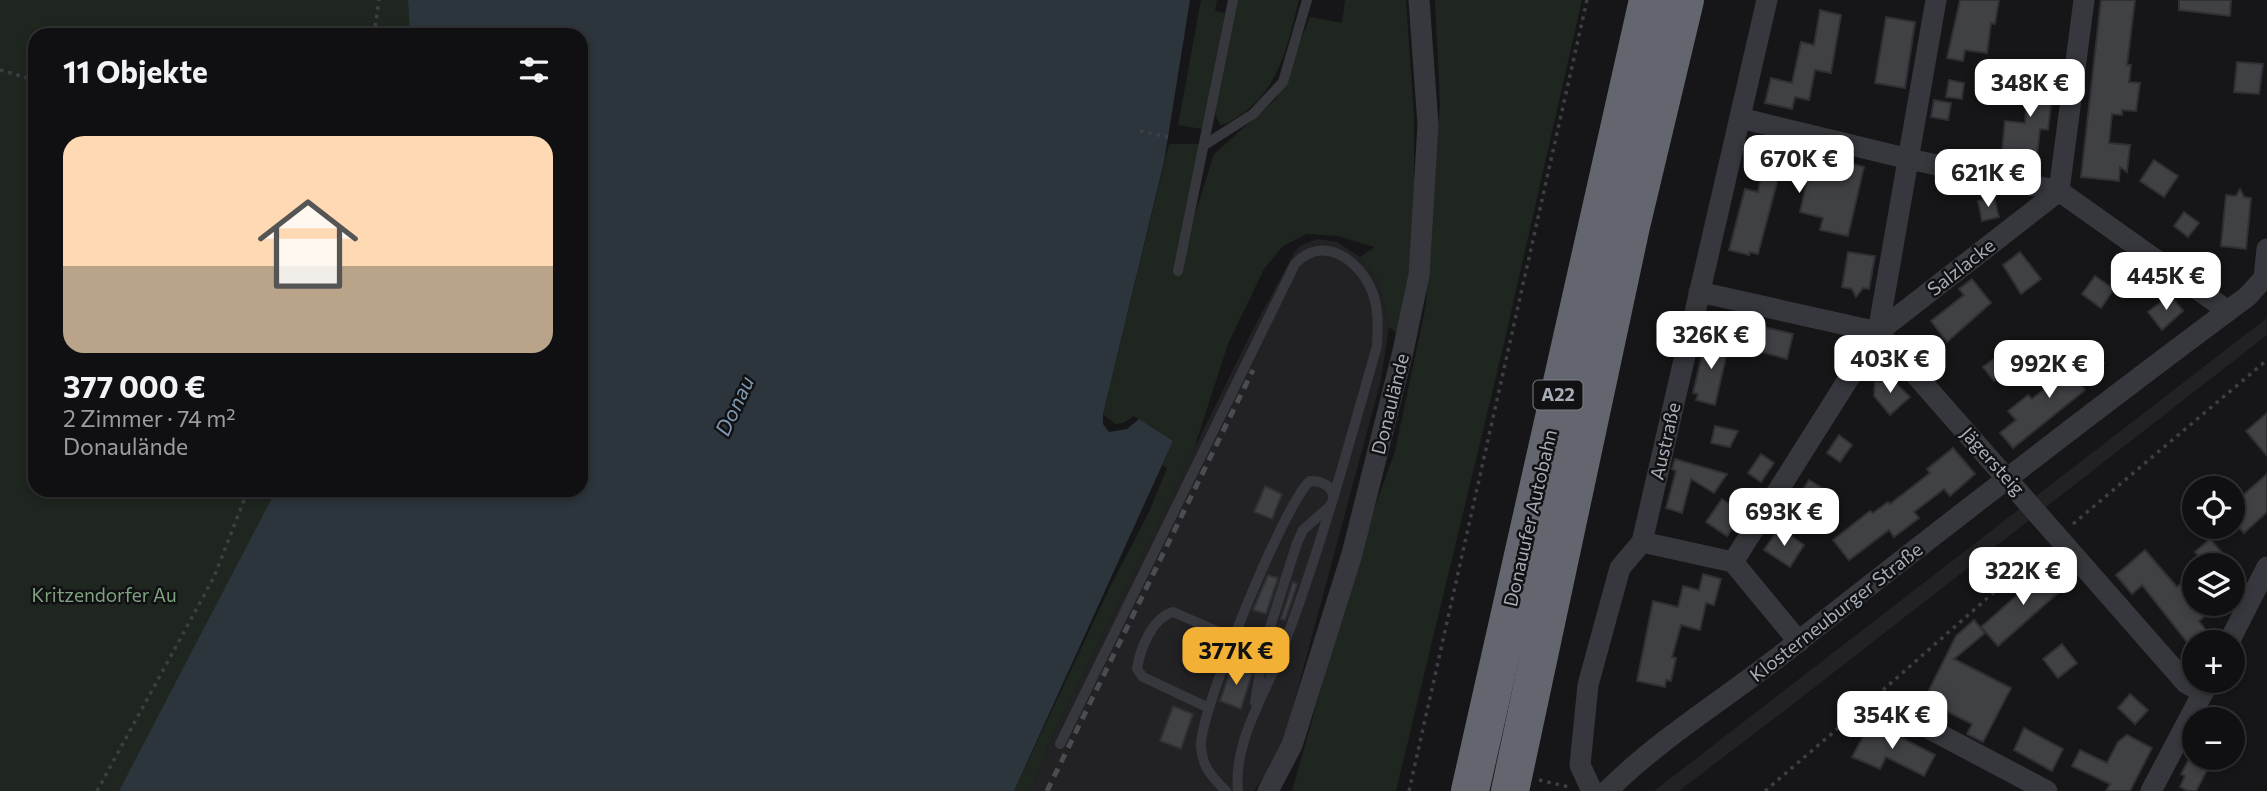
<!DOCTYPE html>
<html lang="de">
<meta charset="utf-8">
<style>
body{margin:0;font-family:Commissioner,sans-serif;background:#1e1e20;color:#f1f3f6;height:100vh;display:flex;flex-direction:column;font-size:26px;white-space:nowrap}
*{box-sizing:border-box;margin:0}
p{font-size:23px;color:#9c9d9f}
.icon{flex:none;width:38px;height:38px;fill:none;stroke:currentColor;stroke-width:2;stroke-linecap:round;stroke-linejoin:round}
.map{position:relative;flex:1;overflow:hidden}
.side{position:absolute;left:28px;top:28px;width:560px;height:469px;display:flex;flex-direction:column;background:#101012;border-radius:21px;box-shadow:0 4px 10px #0003,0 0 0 2px #303032}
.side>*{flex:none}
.fabs{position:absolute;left:2182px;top:476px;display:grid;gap:14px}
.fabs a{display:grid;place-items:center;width:63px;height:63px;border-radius:50%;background:#101012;box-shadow:0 4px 10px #0003,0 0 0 2px #303032;font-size:35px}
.price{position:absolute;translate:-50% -60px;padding:0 16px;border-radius:14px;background:#fff;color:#222;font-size:23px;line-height:46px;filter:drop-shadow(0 2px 4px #0008)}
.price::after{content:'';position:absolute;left:50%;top:42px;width:21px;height:16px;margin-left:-10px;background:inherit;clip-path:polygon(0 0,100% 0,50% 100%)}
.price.selected{background:#f2b134;color:#111}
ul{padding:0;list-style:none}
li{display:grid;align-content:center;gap:14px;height:371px;padding:0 35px}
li+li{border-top:2px solid #303032}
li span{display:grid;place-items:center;height:217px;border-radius:21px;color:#555}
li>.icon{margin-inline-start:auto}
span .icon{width:126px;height:126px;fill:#fffc;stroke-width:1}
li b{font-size:30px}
h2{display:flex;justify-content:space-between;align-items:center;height:84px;padding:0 35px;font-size:30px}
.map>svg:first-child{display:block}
.built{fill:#222225}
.green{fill:#1e261f}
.water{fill:#2c353c}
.building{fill:#404145;stroke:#303034;stroke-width:2}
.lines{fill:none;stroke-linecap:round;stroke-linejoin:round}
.path{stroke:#3d3f44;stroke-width:3.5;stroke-dasharray:3.5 5;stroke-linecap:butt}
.service{stroke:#37383d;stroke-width:10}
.minor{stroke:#37383d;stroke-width:21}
.motorway{stroke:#63666e;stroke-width:38}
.rail{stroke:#4a4c52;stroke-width:5;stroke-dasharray:9 7;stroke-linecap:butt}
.labels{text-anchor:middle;stroke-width:5;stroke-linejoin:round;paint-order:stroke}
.shield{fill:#111113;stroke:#7b7e86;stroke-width:2}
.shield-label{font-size:18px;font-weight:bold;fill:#a8adb8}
.street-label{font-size:19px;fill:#a8adb8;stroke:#111113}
.park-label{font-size:19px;fill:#7fa381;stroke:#111113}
.water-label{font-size:21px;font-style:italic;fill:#7f9bb3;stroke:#111113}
</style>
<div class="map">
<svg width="2267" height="791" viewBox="0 0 2267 791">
<rect width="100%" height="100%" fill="#161618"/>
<!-- built -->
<g class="built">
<path d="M1317,239L1337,242L1360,257L1379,283L1389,327L1381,380L1281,751L1254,791H1031L1050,742L1250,335L1294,253L1300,246Z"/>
<path d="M2267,318V335L1788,708L1679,791H1654Z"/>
</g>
<!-- green -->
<g class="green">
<path d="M0,0H408L410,35H35V490H276L120,791H0Z"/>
<path d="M1201,0H1217L1215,11L1225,13L1202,129L1178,125Z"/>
<path d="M1237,0H1299C1288,43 1280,89 1240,115C1233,120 1228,124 1220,125L1215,113Z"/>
<path d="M1345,0H1406L1414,116V225L1413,263L1397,334L1389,327L1379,283L1360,257L1375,247L1337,236L1307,234L1283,246L1264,269L1228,344L1193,452L1050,742L1031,791H1014L1109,589L1149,512L1167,468L1162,465L1173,441L1134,416L1123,423L1115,424L1103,414L1169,144H1200L1190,230L1214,154L1277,98L1310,17L1342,23Z"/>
<path d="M1435,0H1582L1502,352L1396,791H1292L1363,540L1395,451L1426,305L1440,104Z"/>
</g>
<!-- water -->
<path class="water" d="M408,0H1190L1164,162L1103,414V424L1109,432L1127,429L1139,419L1173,441L1014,791H119L276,490H581V35H410Z"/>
<!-- building -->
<g class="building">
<path d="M1960,0H1999L1995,24L1991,23L1987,53L1965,50L1963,61L1947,58Z"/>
<path d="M2101,0H2135L2127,65H2131L2129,82L2140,83L2136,111L2122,110V115L2112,114L2109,143L2130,145L2127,172L2120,167L2119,181L2081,177Z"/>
<path d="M2179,0H2231L2230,16L2179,10Z"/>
<path d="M1820,10L1841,15L1831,73L1815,70L1809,100L1795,97L1792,109L1765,103L1771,78L1792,83L1801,42L1814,45Z"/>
<path d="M1886,17L1915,22L1905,88L1875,83Z"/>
<path d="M2237,62L2263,64L2259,94L2234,92Z"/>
<path d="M2029,67L2055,69L2048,130L2040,129L2036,164L2001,160L2005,121L2025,123Z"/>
<path d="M1949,80L1964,83L1962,99L1946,97Z"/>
<path d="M1934,100L1951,103L1948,120L1931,117Z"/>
<path d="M1776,144L1864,167L1848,236L1820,230L1823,218L1800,212L1808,176L1780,171L1758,254L1750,252L1749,255L1729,250L1745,189L1758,192L1766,149L1775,150Z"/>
<path d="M2154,160L2178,176L2164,197L2140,181Z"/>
<path d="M2240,189L2244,197L2251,198L2246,249L2221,246L2226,195L2236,196Z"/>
<path d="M1994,197L1999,217L1982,221L1978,201Z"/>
<path d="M2184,212L2199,223L2188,237L2174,226Z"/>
<path d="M1848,252L1875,256L1869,289L1863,288L1856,297L1852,289L1842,287Z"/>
<path d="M2020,252L2041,279L2021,294L2003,265Z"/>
<path d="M2095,276L2114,289L2101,308L2082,294Z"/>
<path d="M1972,279L1991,303L1947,342L1931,321L1964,295L1959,289Z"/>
<path d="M2170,295L2183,311L2162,330L2148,312Z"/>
<path d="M1764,327L1793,334L1787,359L1758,351Z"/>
<path d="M1706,339L1729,344L1715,405L1696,400L1698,394L1693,393Z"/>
<path d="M2093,349L2104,363L2079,381L2085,390L2013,448L2000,433L2016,420L2008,411L2028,395L2032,399Z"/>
<path d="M1999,355L2016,376L2004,385L1998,378L1994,381L1983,367Z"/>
<path d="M1887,375L1910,397L1890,415L1874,396L1875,381L1880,382Z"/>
<path d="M2267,413V456L2246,431Z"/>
<path d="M1715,426L1738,431L1730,447L1711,443Z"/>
<path d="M1839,435L1852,445L1840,462L1827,453Z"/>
<path d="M1953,448L1975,474L1950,496L1944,489L1914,512L1919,518L1894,537L1889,530L1849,560L1833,540L1870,511L1873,513L1888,502L1890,504L1930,473L1927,469Z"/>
<path d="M1761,454L1774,463L1761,482L1748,473Z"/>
<path d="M1675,459L1727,474L1714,493L1691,479L1682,513L1666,508L1676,471L1672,469Z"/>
<path d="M2267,474V512L2244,533L2233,521V504Z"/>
<path d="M1809,480L1829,492L1816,512L1797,499Z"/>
<path d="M1265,486L1282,494L1272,519L1254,512Z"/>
<path d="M1722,499L1743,513L1727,536L1706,522Z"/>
<path d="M1779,528L1804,545L1790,567L1764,550Z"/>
<path d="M2210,539L2233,565H2207L2195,552Z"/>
<path d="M2145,550L2177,587L2194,572V604H2219L2199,621L2208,633L2191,647L2142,585L2132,594L2116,575Z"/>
<path d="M2049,567L2064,583L2057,590L2059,592L1998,646L1981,627Z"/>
<path d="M1703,574L1721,579L1714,605L1706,603L1700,630L1681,625L1672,657L1676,658L1671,681L1666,680L1665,687L1637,681L1653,601L1678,607L1683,586L1699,590Z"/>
<path d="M1268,575L1278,578L1266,614L1253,610Z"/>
<path d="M1293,582L1297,584L1285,620L1281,619Z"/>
<path d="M1974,620L1985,633L1954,659L2011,688L1983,742L1967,734L1972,724L1924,700L1956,636Z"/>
<path d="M2062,644L2077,663L2058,678L2043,659Z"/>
<path d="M1232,666L1252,673L1241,709L1220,701Z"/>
<path d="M2130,694L2148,710L2135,724L2118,708Z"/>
<path d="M1173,706L1193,714L1181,749L1160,741Z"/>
<path d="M1871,722L1935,755L1924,776L1886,757L1880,769L1852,757Z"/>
<path d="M2024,728L2063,749L2052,771L2014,750Z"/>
<path d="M2127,735L2152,748L2130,791H2106L2110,784L2072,766L2080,750L2107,763L2118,742Z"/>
<path d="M2193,752L2194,758L2212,761L2196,791H2188L2180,787L2185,776L2181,774Z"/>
</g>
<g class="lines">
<!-- path -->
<g class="path">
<path d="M374,35L379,0"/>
<path d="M0,70L35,80"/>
<path d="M1140,131L1168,137"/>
<path d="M2073,524L2267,360"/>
<path d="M1883,690L2043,549"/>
<path d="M1539,780L1569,787"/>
<path d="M97,791L214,577L248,490"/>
<path d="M1409,791L1587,0"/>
<path d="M1765,791L1872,699"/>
</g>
<!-- service -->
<g class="service">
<path d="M1206,144L1253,114L1283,82L1307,0"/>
<path d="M1178,271L1233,0"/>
<path d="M1255,702L1265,643L1297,543L1303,530L1330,506"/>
<path d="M1209,708L1143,677L1137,669C1140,649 1152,618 1173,612L1235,639"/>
<path d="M1060,744L1295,264C1322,234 1359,259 1372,291C1379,309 1378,327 1377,346C1348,448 1320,551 1282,650C1265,695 1233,742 1238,791"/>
<path d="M1226,791C1212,777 1202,767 1201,746C1199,713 1285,501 1310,481C1322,481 1331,485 1334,497"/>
</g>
<!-- minor -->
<g class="minor">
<path d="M1740,118L1909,159L2059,191L2228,311"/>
<path d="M1699,292L1878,332L2186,683L2203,693"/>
<path d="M1878,332L2059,191L2084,0"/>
<path d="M1642,542L1733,562L1799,642"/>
<path d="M1733,562L1878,332L1936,0"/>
<path d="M2229,642L2267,567"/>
<path d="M1890,708L2047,791"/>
<path d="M1268,791L1292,745L1352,554L1403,351L1419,275L1428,125L1419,0"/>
<path d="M1592,791L1580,765L1588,685L1620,568L1642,542L1767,0"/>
<path d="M1607,791C1661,737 1730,696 1790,648C1941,529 2093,411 2248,296L2264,278L2267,249"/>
<path d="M2151,791L2208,683"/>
</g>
<!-- motorway -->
<g class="motorway">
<path d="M1470,791L1648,0"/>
<path d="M1510,791L1631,226L1685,0"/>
</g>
<!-- rail -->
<path class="rail" d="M1047,791L1253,370"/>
</g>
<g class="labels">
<!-- shield labels -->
<rect class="shield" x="1533.5" y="380.5" width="49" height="29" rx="5"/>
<g class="shield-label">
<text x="1558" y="401">A22</text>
</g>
<!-- street labels -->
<g class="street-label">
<text transform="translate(1961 267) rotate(-38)" y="7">Salzlacke</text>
<text transform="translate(1390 404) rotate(-76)" y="7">Donaulände</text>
<text transform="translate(1665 441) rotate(-77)" y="7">Austraße</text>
<text transform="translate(1993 461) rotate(48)" y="7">Jägersteig</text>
<text transform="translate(1530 518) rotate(-77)" y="7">Donauufer Autobahn</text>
<text transform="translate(1836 612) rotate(-38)" y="7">Klosterneuburger Straße</text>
</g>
<!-- park labels -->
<g class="park-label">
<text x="104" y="602">Kritzendorfer Au</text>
</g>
<!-- water labels -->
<g class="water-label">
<text transform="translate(735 406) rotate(-65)" y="7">Donau</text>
</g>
</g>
</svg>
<div class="fabs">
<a><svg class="icon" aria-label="locate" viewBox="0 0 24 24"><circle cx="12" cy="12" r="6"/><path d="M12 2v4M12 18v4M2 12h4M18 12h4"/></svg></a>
<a><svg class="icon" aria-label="layers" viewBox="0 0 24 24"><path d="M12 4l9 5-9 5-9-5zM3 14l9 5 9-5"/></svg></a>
<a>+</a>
<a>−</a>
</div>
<b class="price" style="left:2030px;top:119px">348K €</b>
<b class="price" style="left:1799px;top:195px">670K €</b>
<b class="price" style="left:1988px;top:209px">621K €</b>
<b class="price" style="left:2166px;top:312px">445K €</b>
<b class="price" style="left:1711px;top:371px">326K €</b>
<b class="price" style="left:1890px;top:395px">403K €</b>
<b class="price" style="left:2049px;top:400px">992K €</b>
<b class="price" style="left:1784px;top:548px">693K €</b>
<b class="price" style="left:2023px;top:607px">322K €</b>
<b class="price selected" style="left:1236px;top:687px">377K €</b>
<b class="price" style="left:1892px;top:751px">354K €</b>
<section class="side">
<h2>11 Objekte<svg class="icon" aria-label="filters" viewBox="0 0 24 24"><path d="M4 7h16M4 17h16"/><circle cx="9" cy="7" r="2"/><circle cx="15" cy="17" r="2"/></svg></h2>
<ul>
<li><span style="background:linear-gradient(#ffd9b3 60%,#b9a48a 0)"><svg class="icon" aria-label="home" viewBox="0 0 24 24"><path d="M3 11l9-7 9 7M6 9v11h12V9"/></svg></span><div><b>377 000 €</b><p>2 Zimmer · 74 m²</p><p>Donaulände</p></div></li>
</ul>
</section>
</div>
